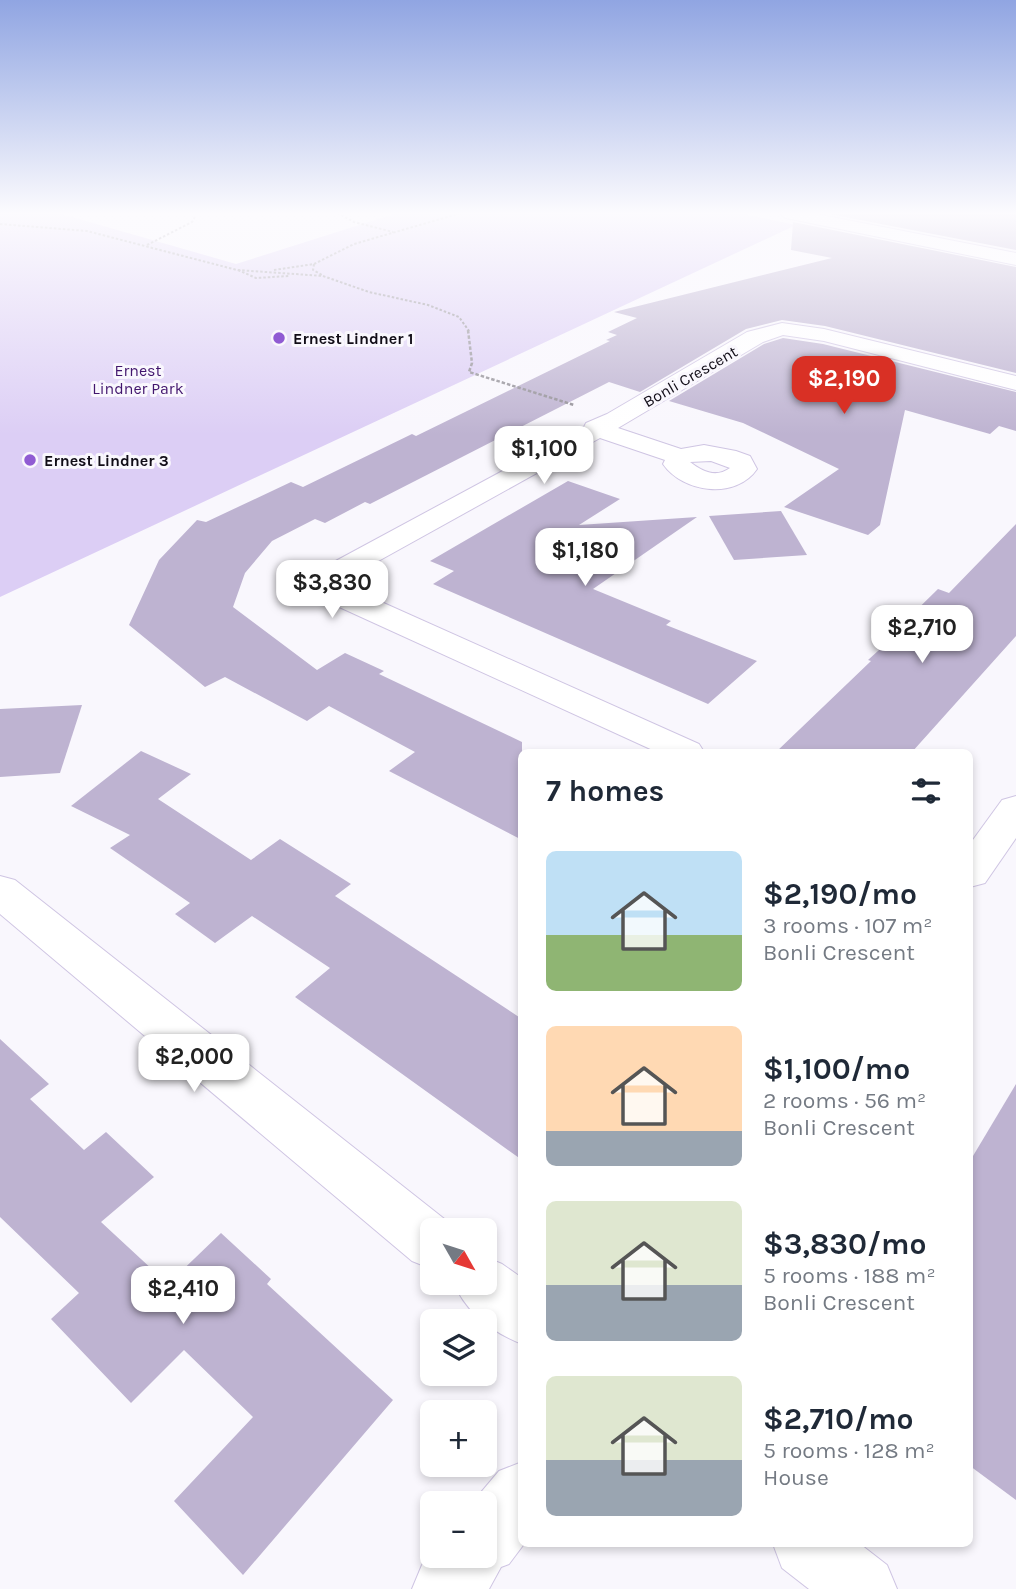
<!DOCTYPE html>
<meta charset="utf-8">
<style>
body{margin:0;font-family:Karla,sans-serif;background:#f2f2f3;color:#1f2937;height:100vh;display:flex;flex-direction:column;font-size:26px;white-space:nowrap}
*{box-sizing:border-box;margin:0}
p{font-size:23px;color:#747a83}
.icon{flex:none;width:38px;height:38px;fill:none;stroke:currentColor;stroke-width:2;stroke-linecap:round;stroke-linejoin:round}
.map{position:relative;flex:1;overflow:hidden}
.details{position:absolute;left:518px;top:749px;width:455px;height:798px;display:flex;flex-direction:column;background:#fff;border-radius:10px;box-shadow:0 4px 10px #0003}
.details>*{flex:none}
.needle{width:46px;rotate:129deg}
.tools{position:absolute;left:420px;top:1218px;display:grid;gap:14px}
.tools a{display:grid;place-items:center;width:77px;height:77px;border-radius:10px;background:#fff;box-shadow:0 4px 10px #0003;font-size:35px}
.price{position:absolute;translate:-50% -60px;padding:0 16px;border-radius:14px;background:#fff;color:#222;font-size:23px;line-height:46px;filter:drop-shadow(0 2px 4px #0008)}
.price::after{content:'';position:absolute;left:50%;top:42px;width:21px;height:16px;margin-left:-10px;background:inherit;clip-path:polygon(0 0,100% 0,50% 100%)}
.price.current{background:#d93025;color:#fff}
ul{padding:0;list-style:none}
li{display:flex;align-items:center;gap:21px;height:175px;padding:0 28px}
li span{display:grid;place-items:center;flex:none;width:196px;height:140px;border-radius:10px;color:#555}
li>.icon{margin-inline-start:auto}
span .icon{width:84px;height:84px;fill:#fffc;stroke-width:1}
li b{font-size:30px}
h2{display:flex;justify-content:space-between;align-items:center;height:84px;padding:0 28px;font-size:30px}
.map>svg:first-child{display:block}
.green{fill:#dccef5}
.building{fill:#beb3d1}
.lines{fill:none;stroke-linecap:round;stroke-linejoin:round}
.street-casing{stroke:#cfc5e3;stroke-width:2}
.secondary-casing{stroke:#cfc5e3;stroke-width:2}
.path-far1{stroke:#939097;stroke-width:2;stroke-dasharray:2.5 2;stroke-linecap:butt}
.path{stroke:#939097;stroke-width:2.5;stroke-dasharray:3.5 2;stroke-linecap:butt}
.street{fill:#fff;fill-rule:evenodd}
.secondary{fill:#fff;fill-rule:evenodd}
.poi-dot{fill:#905bd3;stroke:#f9f7fd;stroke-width:2.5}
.labels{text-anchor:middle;stroke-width:6;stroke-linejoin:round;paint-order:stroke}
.far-poi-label{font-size:16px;font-weight:bold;fill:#110d17;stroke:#f9f7fd;text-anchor:start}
.far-park-label{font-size:16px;fill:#42166d;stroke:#f9f7fd}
.far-street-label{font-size:16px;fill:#110d17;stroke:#f9f7fd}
</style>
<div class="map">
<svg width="1016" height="1589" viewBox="0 0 1016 1589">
<rect width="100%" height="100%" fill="#f9f7fd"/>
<!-- green -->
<path class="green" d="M0,213H58L236,264L397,213H739L796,225L0,597Z"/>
<!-- building -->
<g class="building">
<path d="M824,213H1016V250Z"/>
<path d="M793,222L1016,267V373L825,326L782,320L746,329L640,392L609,382L370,504L365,502L325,523L315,519L272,541L245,573L233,607L317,670L345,653L384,671L379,674L522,742V840L389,771L415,752L329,706L307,721L225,677L205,687L129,625L159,560L197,520L206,522L291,482L303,487L412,434L416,436L610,341L606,340L617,335L608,332L637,318L614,312L832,258L791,250Z"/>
<path d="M783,338L823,344L1016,392V431L999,426L990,434L905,410L880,525L868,535L784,507L839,469L743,423L669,401L764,344Z"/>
<path d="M568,481L620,499L579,525L697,517L593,589L671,621L666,625L757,661L708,704L433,584L454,571L430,561Z"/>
<path d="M781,511L807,555L734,560L709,516Z"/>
<path d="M1016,524V636L912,752H776L871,661L868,660L889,641L886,640L938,589L949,593Z"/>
<path d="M82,705L60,773L0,777V709Z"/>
<path d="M141,751L191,774L158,799L251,860L280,839L351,884L335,896L522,1019V1160L295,997L330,968L252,916L215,943L175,914L190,903L110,848L130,835L71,806Z"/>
<path d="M0,1039L49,1084L30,1099L84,1150L106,1132L154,1177L101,1222L168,1284L221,1233L271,1279L267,1284L393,1400L243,1575L174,1501L253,1417L184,1350L131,1403L51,1319L79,1293L0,1217Z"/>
<path d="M1016,1084V1500L970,1466V1161Z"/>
</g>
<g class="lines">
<!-- street casing -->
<g class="street-casing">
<g id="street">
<path d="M782,323L824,329L1016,376V390L824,341L783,335L763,342L618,428L681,449L704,445L736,451L750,456L757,469C736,500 683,493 663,464L665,460L600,438L355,574L350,584L359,592L699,744L704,752H657L337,606L319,586L332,563L584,427L586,423L607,414L747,332ZM711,461L730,468C716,478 703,472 690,462Z"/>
<path d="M0,876L15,880L452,1225L454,1230H432V1269L412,1261L0,914Z"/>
<path d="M485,1257L502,1264L522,1278V1344C492,1332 466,1312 454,1283H485Z"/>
<path d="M773,1544H860L887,1565L897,1589H809L782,1568Z"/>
</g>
</g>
<!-- secondary casing -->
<g class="secondary-casing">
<g id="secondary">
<path d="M778,213H811L1016,253V265L786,218Z"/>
<path d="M1016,796V838L985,883L970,887V844L1002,800Z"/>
<path d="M522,1462V1544H524L509,1564L501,1567L489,1589H412L422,1565L432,1552V1556H485V1503H472L499,1471Z"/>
</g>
</g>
<!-- path-far1 -->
<g class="path-far1">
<path d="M337,213L354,222L393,232"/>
<path d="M0,224L87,231L237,270L323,276L369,292L428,305L459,317L469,331"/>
<path d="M147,245L192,222L196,215"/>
<path d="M314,264L354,244L461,213"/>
<path d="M238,270L256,278L289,276"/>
<path d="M274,270L314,264L313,270L322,275"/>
</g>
<!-- path -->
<path class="path" d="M468,330L472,363L469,372L574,405"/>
<!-- street -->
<use href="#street" class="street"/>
<!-- secondary -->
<use href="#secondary" class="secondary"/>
</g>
<!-- sky -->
<linearGradient id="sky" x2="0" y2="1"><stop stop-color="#90a5e2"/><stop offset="0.49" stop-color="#fcfbfe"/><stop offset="1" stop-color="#fcfbfe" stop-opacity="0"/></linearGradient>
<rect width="1016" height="435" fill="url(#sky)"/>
<!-- markers -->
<g class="poi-dot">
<circle cx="279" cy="338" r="7"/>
<circle cx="30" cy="460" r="7"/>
</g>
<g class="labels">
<!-- far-poi labels -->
<g class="far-poi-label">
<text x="293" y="344">Ernest Lindner 1</text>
<text x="44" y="466">Ernest Lindner 3</text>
</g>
<!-- far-park labels -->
<g class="far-park-label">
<text x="138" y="376">Ernest<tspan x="138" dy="18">Lindner Park</tspan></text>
</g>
<!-- far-street labels -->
<g class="far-street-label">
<text transform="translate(690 376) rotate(-30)" y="6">Bonli Crescent</text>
</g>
</g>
</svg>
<div class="tools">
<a><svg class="needle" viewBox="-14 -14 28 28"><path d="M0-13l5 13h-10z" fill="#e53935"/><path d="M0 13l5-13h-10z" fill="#747a83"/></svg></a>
<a><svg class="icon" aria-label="layers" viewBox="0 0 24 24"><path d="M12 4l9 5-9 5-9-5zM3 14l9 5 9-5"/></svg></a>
<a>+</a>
<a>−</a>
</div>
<b class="price current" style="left:844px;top:416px">$2,190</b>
<b class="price" style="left:544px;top:486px">$1,100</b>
<b class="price" style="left:585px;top:588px">$1,180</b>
<b class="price" style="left:332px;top:620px">$3,830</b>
<b class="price" style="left:922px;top:665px">$2,710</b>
<b class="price" style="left:194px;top:1094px">$2,000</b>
<b class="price" style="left:183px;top:1326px">$2,410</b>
<section class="details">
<h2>7 homes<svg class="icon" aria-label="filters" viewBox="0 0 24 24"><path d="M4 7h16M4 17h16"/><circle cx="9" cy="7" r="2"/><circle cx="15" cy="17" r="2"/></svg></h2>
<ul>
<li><span style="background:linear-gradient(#bfe0f5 60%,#8fb573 0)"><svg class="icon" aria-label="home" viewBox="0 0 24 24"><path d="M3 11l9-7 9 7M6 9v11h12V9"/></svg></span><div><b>$2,190/mo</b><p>3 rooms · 107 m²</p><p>Bonli Crescent</p></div></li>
<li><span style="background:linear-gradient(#ffd9b3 75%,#9aa5b1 0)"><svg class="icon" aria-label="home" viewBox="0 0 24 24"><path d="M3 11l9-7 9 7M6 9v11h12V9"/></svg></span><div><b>$1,100/mo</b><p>2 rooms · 56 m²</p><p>Bonli Crescent</p></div></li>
<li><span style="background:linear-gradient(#dfe7d0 60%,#9aa5b1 0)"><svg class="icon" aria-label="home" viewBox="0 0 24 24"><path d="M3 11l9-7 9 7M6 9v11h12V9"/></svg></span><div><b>$3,830/mo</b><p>5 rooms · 188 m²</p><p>Bonli Crescent</p></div></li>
<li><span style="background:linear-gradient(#dfe7d0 60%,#9aa5b1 0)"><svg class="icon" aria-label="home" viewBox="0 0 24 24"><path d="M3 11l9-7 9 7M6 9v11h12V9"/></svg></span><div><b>$2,710/mo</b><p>5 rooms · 128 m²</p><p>House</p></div></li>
</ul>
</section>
</div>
